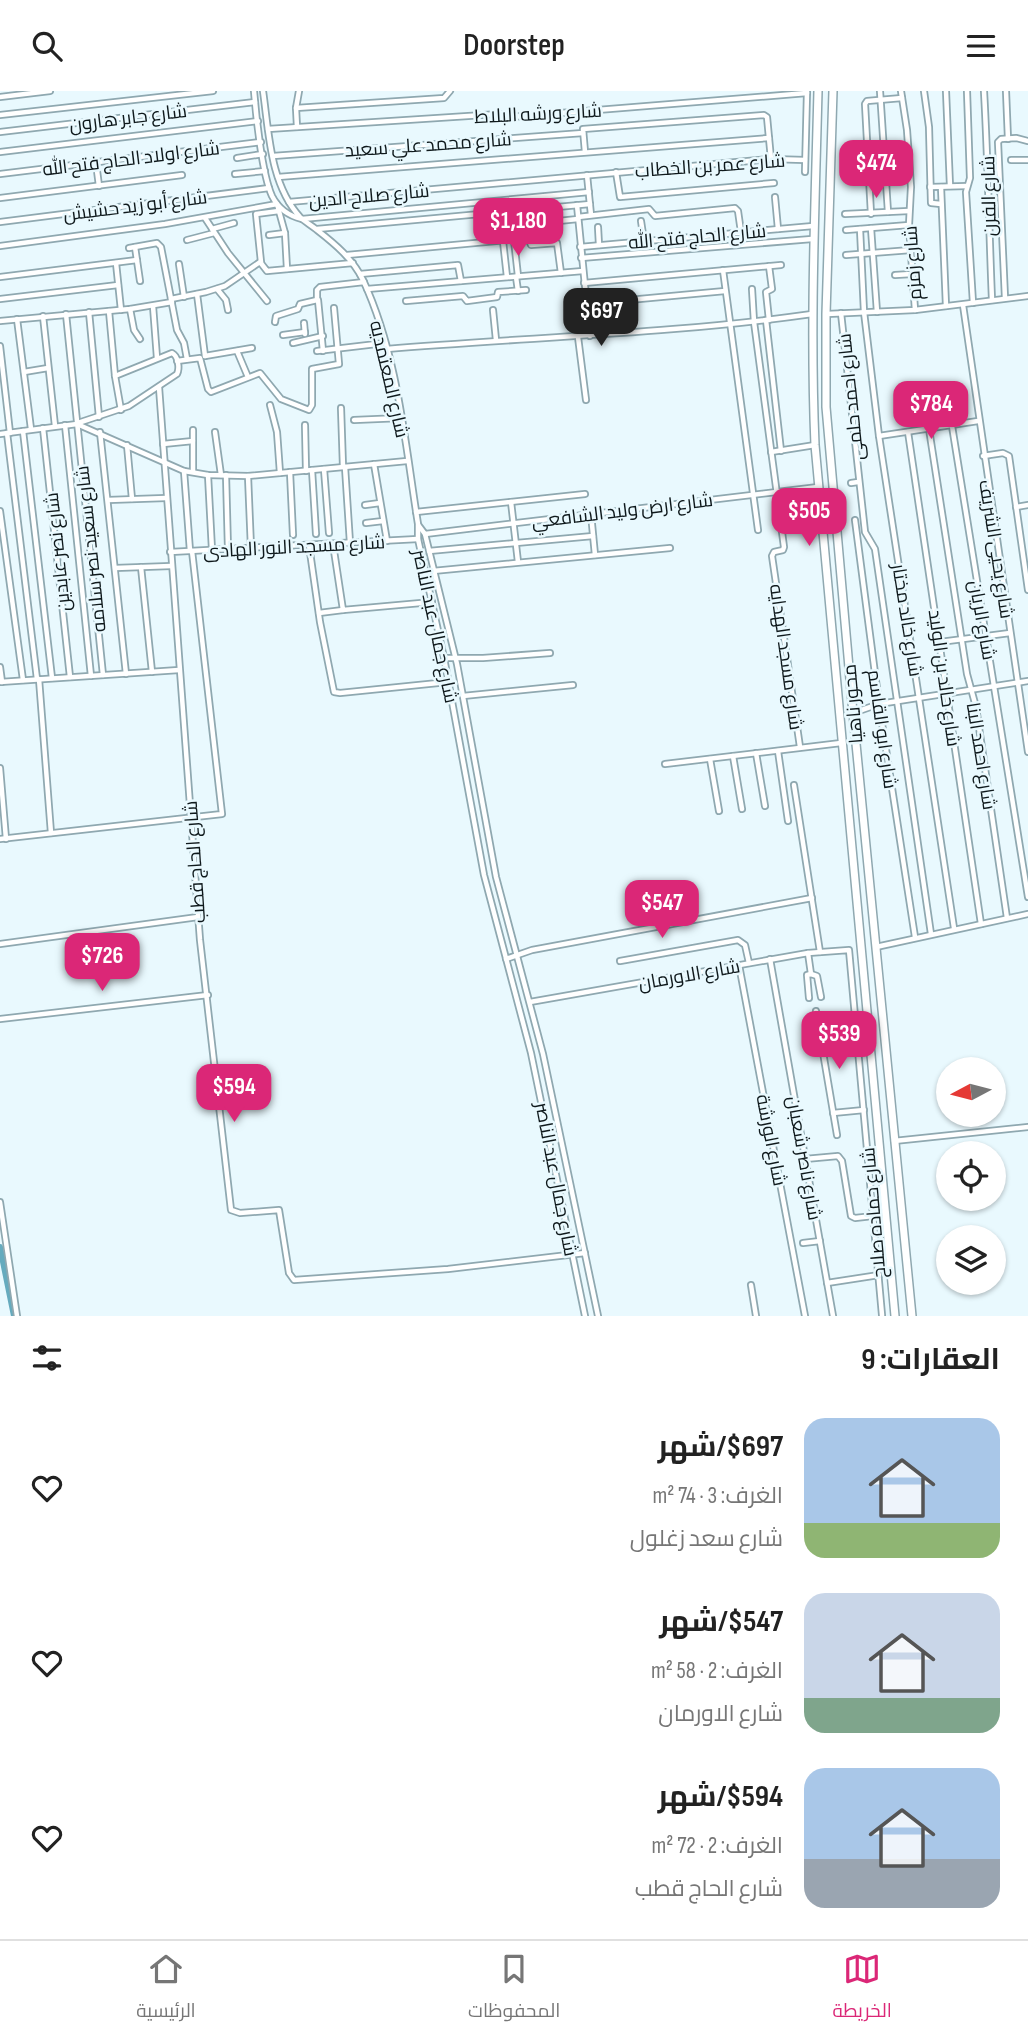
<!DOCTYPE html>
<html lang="ar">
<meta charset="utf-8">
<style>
body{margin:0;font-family:"Sofia Sans Condensed",Cairo,sans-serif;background:#f6f6f6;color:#222;direction:rtl;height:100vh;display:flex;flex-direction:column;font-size:26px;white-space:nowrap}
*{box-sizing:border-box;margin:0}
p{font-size:23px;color:#767676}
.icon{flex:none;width:38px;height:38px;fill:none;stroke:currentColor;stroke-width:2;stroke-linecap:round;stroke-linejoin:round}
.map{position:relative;height:1225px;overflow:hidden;direction:ltr}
.sheet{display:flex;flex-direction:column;background:#fff;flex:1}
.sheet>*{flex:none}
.needle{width:46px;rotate:263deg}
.buttons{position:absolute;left:936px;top:966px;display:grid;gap:14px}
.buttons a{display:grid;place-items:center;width:70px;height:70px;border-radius:50%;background:#fff;box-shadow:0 2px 5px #0004;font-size:35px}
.price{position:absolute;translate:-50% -60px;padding:0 16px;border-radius:14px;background:#db2777;color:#fff;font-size:23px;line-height:46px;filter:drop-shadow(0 2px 4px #0008)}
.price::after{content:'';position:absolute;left:50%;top:42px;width:21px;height:16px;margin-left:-10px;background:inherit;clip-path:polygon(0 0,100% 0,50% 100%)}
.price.active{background:#222;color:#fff}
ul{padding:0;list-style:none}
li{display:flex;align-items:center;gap:21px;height:175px;padding:0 28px}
li span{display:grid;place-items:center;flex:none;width:196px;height:140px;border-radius:21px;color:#555}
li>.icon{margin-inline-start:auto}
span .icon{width:84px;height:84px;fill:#fffc;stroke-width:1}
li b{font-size:30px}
h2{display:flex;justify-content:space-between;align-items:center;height:84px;padding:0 28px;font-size:30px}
header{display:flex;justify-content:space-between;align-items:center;height:91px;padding:0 28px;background:#fff;font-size:32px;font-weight:600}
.tab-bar{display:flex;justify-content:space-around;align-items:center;height:98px;border-top:2px solid #e0e0e0;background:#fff;font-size:19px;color:#767676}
.tab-bar a{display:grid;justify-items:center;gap:4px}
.tab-bar .active{color:#db2777}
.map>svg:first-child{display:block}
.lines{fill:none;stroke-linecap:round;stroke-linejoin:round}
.canal{stroke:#66abbe;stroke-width:6}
.street-casing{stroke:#8fa8b0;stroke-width:8}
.secondary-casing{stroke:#8fa8b0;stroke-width:10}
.street{stroke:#fff;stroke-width:4.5}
.secondary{stroke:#fff;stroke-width:7}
.labels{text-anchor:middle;stroke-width:5;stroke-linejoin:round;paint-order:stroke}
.street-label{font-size:19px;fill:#0f191c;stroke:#e9f9fe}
</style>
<header><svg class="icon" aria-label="menu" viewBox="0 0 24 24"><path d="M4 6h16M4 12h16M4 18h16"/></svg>Doorstep<svg class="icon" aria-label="search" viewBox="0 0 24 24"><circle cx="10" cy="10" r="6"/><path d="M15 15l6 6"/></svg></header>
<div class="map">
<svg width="1028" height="1225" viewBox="0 0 1028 1225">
<rect width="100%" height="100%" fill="#e9f9fe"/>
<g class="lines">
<!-- canal -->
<path class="canal" d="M0,1156L14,1225"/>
<!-- street casing -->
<g class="street-casing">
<g id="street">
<path d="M254,0C256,25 262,83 272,105C278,117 289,125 302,128L589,101"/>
<path d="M263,0C269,42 270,93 300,126C305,131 311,134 317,139C335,153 353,168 363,189C398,264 405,352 418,433V448L444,567L484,784L531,962L585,1225"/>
<path d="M880,0L888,121"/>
<path d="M901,0L907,39L911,96L909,134L915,219"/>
<path d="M924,0L929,36L931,112L941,113"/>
<path d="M946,0L950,95"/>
<path d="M967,0L970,87L966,101L973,212"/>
<path d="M984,0C988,70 989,139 992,209"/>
<path d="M1006,0L1008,48"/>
<path d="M0,6L50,0"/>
<path d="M296,17L444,7L450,0"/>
<path d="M0,24L213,0"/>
<path d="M297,36L296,17L299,0"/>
<path d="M268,38L499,23L511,26L807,2"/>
<path d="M0,41L255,11"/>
<path d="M0,61L258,30"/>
<path d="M585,61L583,38L764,24L767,26L771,68"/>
<path d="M273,65L583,42"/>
<path d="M237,67L263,63"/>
<path d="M1011,69H1028"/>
<path d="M96,72L99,95"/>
<path d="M616,81L620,106L774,92"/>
<path d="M805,81L807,1"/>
<path d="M0,83L261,51"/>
<path d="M235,83L265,80"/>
<path d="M587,84L591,124"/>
<path d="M278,86L769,47"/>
<path d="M930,96L967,95"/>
<path d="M941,96L946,215"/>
<path d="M775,106L778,138"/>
<path d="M0,107L182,84"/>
<path d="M289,111L771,68L805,69"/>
<path d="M577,114L590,245"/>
<path d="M527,118L530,147"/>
<path d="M845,123L909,120"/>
<path d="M871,123L865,13L867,10L902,7"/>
<path d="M578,126L649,118L655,125L735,117L738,120L741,141"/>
<path d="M205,127L228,162L267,210"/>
<path d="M641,130L644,150"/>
<path d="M0,131L269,97"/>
<path d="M529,133L578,128"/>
<path d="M598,136L599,154"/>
<path d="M871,137L877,221"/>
<path d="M212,138L234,132"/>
<path d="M317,138L590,113"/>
<path d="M860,138L864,221L879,345L954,837"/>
<path d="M846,139L909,134"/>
<path d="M269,144L285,142"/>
<path d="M187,149L214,142"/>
<path d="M514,149L518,185"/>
<path d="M503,150L507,186"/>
<path d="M0,155L165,133L277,113L285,142L287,178"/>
<path d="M135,156L140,190"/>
<path d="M580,156L813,135"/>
<path d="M129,157L157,152L161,156L177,239L184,252L187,268"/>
<path d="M347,164L528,147L531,154L557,152L561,182"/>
<path d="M846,164L911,159"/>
<path d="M581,167L812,148"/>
<path d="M261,171L256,123L279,120"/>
<path d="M116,172L121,219"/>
<path d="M179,173L184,206"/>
<path d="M769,175L772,198L766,201L769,229"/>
<path d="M723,179L758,439"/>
<path d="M360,183L458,174L461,190"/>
<path d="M895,184L912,183"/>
<path d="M0,186L137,169"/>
<path d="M516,186L518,200"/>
<path d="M584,192L781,174"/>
<path d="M217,198L226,209L228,219"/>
<path d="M367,198L583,180"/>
<path d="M752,198L754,231L784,456L783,459L774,461L772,465L800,656"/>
<path d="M197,203L205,265"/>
<path d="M1005,207L998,51L1001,48L1016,47L1028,50"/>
<path d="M0,208L118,194"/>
<path d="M171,208L206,201L225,195L260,171L267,180L353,172"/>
<path d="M318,209L323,260"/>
<path d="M406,210L463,205L467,210L497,206L498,201L526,199"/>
<path d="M586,213L725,200"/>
<path d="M963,214L1028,661"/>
<path d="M153,215L157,267"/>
<path d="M130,218L134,239L140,248"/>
<path d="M493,219L496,249"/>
<path d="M109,220L115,285L121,319"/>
<path d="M89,221L99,326"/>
<path d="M841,222L865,441L875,458L931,843"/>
<path d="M66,223L103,584"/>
<path d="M827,223L915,219L1028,205"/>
<path d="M43,225L55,335"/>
<path d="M17,228L31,338"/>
<path d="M766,229L781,360"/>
<path d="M0,230L130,218L172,211"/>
<path d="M275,231L276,225L298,218L300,213L317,209V199L320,196L364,191"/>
<path d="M304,232L305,243"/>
<path d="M283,244L305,241"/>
<path d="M578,246L586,309"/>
<path d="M293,252L323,245"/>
<path d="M0,255L10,342"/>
<path d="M387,258C529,246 671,243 812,223"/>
<path d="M237,260L248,286"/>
<path d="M317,260L385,252"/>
<path d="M205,265L252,257"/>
<path d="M177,270L200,267L208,298L211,301L260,282L281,308L309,319L312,314V278L339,273L334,217"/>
<path d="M24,281L48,277"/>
<path d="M159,296L200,849L231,1119L240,1122L279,1119L289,1182L294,1189L448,1178L585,1162"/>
<path d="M270,314L277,341L280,382"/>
<path d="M341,317L343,376"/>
<path d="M354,329L401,327"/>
<path d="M78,332L129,315L177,283C180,277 178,265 172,262L115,285"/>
<path d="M65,334L91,585"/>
<path d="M305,334L306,380"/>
<path d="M952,335L1028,806"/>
<path d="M43,337L70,586"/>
<path d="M929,338L967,583L976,616L1007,827"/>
<path d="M193,339V380"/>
<path d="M23,340L52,587"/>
<path d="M100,341L126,583"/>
<path d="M215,341L221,384"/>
<path d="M908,341L981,833"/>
<path d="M7,342L37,588"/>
<path d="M0,343L77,333L184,380L208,384L248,385L407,370"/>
<path d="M879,345L978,330"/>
<path d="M163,353L193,350"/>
<path d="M127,354L132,408"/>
<path d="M771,361L815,354"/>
<path d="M983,365L1003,362L1009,365L1028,499"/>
<path d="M374,373L387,450"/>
<path d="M345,376L350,452"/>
<path d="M324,378L329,442"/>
<path d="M312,379L316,443"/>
<path d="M184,380L190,460"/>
<path d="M290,381L293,444"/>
<path d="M208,384L212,459"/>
<path d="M226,384L228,458"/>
<path d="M248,385L251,457"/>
<path d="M851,392L858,391"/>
<path d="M108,409L166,407"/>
<path d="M511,411L518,471"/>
<path d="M365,414L380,412"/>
<path d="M1016,416L1028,414"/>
<path d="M0,420L23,589"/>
<path d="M416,421L585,403"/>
<path d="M591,423L595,464"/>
<path d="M855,429L879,613L915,846"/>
<path d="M366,432L383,430"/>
<path d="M781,433L821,428"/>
<path d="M419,435L425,443L457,573L496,786L543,963L598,1225"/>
<path d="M425,443L818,396"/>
<path d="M333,453L343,519L432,511"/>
<path d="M309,454L320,531L334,601L340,602L448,591"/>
<path d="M429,460L593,445"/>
<path d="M170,461L418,448"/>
<path d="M141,476L152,581"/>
<path d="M115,477L171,475"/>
<path d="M433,480L670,457"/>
<path d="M319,522L343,519"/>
<path d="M940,551L1010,542"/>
<path d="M444,567H483L550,562"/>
<path d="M0,576L2,591"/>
<path d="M39,588L51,742"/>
<path d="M0,591L179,579"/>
<path d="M463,605L573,594"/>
<path d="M853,622L879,613L1028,590"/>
<path d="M778,660L788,730"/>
<path d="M756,662L765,715"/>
<path d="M733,665L742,718"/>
<path d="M710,668L719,720"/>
<path d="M665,673L841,652"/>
<path d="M0,677L6,748"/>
<path d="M794,694L820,861"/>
<path d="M0,748L222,723L192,460"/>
<path d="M0,853L198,826"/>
<path d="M876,856L1028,823"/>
<path d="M808,862L811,883"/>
<path d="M506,868L532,859L812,807"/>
<path d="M770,868L833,1225"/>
<path d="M620,870L738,849L745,854L749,872"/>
<path d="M739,874L805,1225"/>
<path d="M809,907L807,884L811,883L817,885L821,906"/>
<path d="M530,911L808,862L849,859L882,1224"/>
<path d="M816,920L837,1044"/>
<path d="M0,928L208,904"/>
<path d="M833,1022L864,1019"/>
<path d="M894,1050L1028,1036"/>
<path d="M805,1068L838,1065L842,1070L851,1125L855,1127L873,1125"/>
<path d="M0,1111L17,1225"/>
<path d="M803,1152L820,1150"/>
<path d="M827,1192L879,1184"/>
<path d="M751,1194L756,1225"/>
</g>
</g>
<!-- secondary casing -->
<g class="secondary-casing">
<g id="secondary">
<path d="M818,0C815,118 810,235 815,354L895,1225"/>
<path d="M833,0L826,223V316L853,622L912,1225"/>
</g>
</g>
<!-- street -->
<use href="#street" class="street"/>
<!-- secondary -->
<use href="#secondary" class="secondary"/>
</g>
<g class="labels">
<!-- street labels -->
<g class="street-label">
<text transform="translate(538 22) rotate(-3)" y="7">شارع ورشه البلاط</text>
<text transform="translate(128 26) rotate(-7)" y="7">شارع جابر هارون</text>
<text transform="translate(428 53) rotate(-4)" y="7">شارع محمد علي سعيد</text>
<text transform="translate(131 67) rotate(-7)" y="7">شارع اولاد الحاج فتح الله</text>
<text transform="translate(710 74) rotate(-4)" y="7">شارع عمر بن الخطاب</text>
<text transform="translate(369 104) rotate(-5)" y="7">شارع صلاح الدين</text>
<text transform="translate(988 105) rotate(-91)" y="7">شارع الفرن</text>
<text transform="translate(135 114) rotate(-7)" y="7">شارع أبو زيد حشيش</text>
<text transform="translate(697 145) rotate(-5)" y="7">شارع الحاج فتح الله</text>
<text transform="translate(912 172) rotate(-94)" y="7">شارع زمزم</text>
<text transform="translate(390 288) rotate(77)" y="7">شارع المعتمديه</text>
<text transform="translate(850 306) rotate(-96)" y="7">شارع احمد حلمى</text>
<text transform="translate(622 419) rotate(-7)" y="7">شارع ارض وليد الشافعي</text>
<text transform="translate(294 455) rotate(-3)" y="7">شارع مسجد النور الهادى</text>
<text transform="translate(90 458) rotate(-96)" y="7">شارع سعيد نصر سلامه</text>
<text transform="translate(997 458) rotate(81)" y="7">شارع يحيى الشريف</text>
<text transform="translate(57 461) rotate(-96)" y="7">شارع نصر عابدين</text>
<text transform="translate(908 529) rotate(81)" y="7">شارع خالد مختار</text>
<text transform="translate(983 529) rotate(80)" y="7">شارع الريان</text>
<text transform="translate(436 535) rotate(78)" y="7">شارع جمال عبد الناصر</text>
<text transform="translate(787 566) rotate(82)" y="7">شارع مسجد الهدايه</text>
<text transform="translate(945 587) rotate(82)" y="7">شارع خالد بن الوليد</text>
<text transform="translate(852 613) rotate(-95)" y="7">محور ناهيا</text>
<text transform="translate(883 638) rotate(82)" y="7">شارع ابو القاسم</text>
<text transform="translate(982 665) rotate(81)" y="7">شارع احمد البنا</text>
<text transform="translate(194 771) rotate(-94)" y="7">شارع الحاج قطب</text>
<text transform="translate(689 883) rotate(-10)" y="7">شارع الاورمان</text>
<text transform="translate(772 1049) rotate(79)" y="7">شارع الورشة</text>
<text transform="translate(805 1067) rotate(80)" y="7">شارع ناصر شعبان</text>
<text transform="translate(557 1088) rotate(79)" y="7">شارع جمال عبد الناصر</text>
<text transform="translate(873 1122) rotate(-95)" y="7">شارع حماده صلاح</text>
</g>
</g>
</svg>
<div class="buttons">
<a><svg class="needle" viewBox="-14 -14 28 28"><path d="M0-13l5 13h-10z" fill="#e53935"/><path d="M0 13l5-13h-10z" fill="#767676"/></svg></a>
<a><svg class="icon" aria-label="locate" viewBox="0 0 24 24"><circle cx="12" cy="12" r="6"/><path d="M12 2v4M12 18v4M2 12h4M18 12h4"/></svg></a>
<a><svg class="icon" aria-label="layers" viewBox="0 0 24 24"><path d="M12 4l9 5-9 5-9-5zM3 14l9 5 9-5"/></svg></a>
</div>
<b class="price" style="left:876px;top:109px">$474</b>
<b class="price" style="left:518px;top:167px">$1,180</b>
<b class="price active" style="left:601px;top:257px">$697</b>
<b class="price" style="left:931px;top:350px">$784</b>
<b class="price" style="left:809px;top:457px">$505</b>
<b class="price" style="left:662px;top:849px">$547</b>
<b class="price" style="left:102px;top:902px">$726</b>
<b class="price" style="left:839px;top:980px">$539</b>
<b class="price" style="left:234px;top:1033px">$594</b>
</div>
<section class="sheet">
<h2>العقارات: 9<svg class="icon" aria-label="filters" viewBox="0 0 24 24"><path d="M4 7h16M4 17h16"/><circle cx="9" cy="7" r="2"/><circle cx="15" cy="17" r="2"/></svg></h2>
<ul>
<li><span style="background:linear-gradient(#a9c7e8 75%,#8fb573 0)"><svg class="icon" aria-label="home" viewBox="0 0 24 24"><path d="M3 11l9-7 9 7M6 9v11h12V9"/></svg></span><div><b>$697/شهر</b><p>الغرف: 3 · 74 m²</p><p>شارع سعد زغلول</p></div><svg class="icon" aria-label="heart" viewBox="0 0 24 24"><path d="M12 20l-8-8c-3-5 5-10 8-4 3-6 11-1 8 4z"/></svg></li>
<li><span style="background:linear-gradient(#c9d6e8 75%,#7fa58c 0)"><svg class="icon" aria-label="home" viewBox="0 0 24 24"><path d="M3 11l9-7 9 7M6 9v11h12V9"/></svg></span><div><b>$547/شهر</b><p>الغرف: 2 · 58 m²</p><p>شارع الاورمان</p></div><svg class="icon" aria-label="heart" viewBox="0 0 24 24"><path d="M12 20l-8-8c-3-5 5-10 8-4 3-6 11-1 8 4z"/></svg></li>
<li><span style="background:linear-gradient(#a9c7e8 65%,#9aa5b1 0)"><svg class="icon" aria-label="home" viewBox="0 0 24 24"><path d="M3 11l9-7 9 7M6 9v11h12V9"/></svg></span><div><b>$594/شهر</b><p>الغرف: 2 · 72 m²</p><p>شارع الحاج قطب</p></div><svg class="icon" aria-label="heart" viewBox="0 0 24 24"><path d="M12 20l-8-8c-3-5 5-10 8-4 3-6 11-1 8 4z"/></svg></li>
</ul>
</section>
<nav class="tab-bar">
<a class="active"><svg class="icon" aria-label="map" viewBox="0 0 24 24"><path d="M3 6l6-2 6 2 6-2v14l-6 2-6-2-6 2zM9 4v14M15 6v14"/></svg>الخريطة</a>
<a><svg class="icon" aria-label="saved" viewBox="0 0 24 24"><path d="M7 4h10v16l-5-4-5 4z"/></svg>المحفوظات</a>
<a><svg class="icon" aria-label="home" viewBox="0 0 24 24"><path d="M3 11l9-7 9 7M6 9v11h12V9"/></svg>الرئيسية</a>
</nav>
